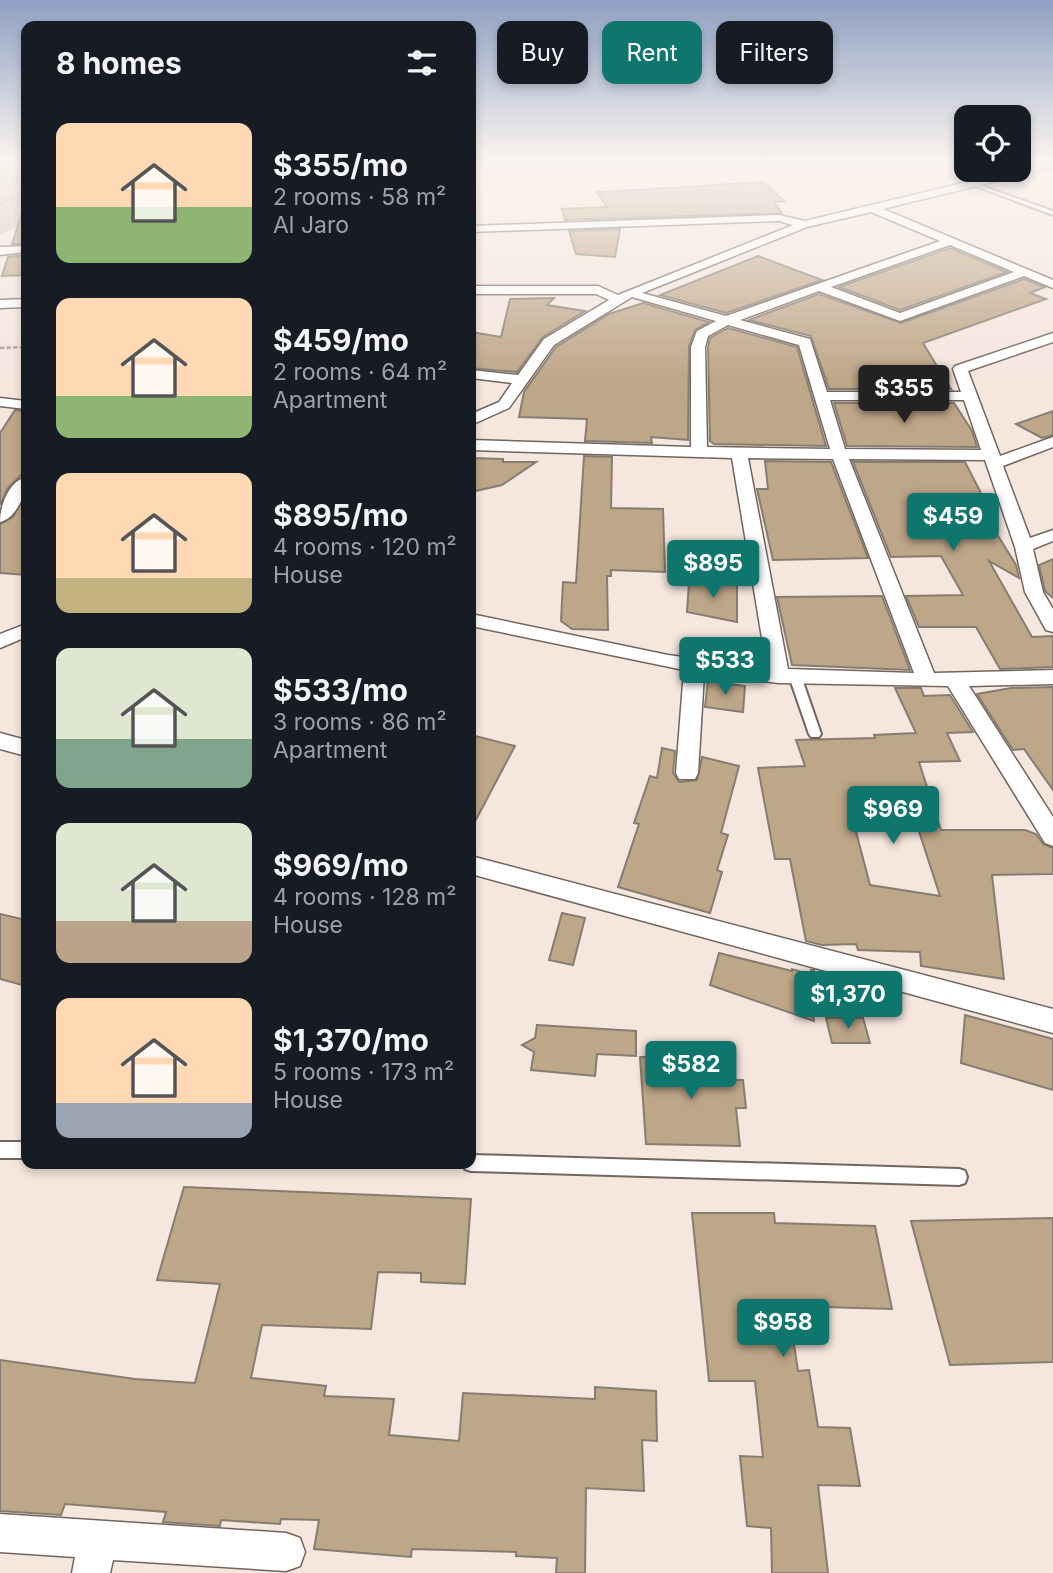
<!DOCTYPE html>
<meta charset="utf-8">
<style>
body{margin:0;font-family:Inter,sans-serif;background:#20242c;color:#f1f3f6;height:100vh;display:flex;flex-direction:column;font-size:26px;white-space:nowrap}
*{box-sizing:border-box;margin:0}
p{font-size:23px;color:#9ea1a6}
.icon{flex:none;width:38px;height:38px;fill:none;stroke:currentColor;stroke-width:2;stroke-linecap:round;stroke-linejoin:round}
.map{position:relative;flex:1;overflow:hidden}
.side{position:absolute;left:21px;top:21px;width:455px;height:1148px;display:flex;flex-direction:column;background:#171b24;border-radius:14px;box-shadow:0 4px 10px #0003}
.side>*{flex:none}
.top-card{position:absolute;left:497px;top:21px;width:450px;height:63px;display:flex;gap:14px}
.buttons{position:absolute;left:954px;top:105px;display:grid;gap:14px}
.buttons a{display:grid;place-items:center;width:77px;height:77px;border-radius:14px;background:#171b24;box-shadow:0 4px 10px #0003;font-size:35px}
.price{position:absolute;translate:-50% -60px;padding:0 16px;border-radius:7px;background:#0f766e;color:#fff;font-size:23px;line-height:46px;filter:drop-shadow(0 2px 4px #0008)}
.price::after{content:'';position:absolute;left:50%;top:42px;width:21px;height:16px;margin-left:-10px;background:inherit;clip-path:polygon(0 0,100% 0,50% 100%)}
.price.active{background:#222;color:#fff}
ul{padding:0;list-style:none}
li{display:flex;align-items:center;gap:21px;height:175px;padding:0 35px}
li span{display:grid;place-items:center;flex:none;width:196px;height:140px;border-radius:14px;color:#555}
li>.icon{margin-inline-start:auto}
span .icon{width:84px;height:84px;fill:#fffc;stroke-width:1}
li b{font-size:30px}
h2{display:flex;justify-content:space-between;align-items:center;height:84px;padding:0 35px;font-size:30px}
.pill{padding:0 24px;border-radius:14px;background:#171b24;box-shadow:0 4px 10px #0003;font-size:24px;line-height:63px}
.pill.active{background:#0f766e;color:#fff}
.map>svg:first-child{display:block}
.green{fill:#cac4ad}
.building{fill:#bea688;stroke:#867d72;stroke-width:2;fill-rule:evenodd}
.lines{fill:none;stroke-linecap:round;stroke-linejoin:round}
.lane-casing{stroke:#71655e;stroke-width:4}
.street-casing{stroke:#71655e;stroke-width:3}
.path-far1{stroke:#a99d97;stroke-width:2;stroke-dasharray:3.5 2;stroke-linecap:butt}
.path{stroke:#a99d97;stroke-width:2.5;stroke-dasharray:4.5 2;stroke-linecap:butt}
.lane{fill:#fff;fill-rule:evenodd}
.street{fill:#fff;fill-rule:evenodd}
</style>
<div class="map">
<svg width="1053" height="1573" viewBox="0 0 1053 1573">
<rect width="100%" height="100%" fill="#f5e6de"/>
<!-- green -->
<path class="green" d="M0,160H26V222L0,235Z"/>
<!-- building -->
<g class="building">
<path d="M764,182L784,201L774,202L782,213L565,220L562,209L607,207L597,192H604Z"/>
<path d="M22,213H26V244H12Z"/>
<path d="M620,229L615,257L576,254L569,231Z"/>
<path d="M950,248L1007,272L900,310L839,287Z"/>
<path d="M26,255V275L2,276L8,257Z"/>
<path d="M758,256L822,280L726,313L660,295Z"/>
<path d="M1024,279L1045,287L1030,293L1046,299L923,343L951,389L944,386L946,389H829L811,336L749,320L819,294L901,323Z"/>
<path d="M554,298L547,305L585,311L543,337L517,372L471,368V332L501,337L510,299Z"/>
<path d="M643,303L709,322L695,330L689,346L688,440L651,437L652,443L585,441L587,419L519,417L524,392L556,347L609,314Z"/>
<path d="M728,328L797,347L826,446L714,444L710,441L708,347L710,338Z"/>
<path d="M834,403H954L972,431L977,447L847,446Z"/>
<path d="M15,410L26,411V470L8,488L0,505V433Z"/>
<path d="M1053,411V435L1042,438L1016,424Z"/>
<path d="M584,456L612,457L611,508L663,509L665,572L611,570V576H607L608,630L572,629L561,621L563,582L576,583Z"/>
<path d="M471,458L503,459V462H536L502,485L471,492Z"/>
<path d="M765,461L831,462L868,558L773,560L757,489H768Z"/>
<path d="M853,462H965L980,491L987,518L1016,565L1019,578L989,561L1032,637L1053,636V667L1000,669L976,627H919L906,596L963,595L941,556L891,557Z"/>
<path d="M26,494V575L0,573V524L13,517Z"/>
<path d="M1053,559V598L1045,591L1039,565Z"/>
<path d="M689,582L737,585V622L687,612Z"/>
<path d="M882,596L910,670L792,665L777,597Z"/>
<path d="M708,681L745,686L743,712L705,707Z"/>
<path d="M1053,687V790L1024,749L1013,750L977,694L1011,688Z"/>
<path d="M895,688H921L924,696L950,695L973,732L947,733L960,761L919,762L941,830H1025L1036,834L1043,844L1053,848V874L992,875L1004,979L921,966L920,952L858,950L856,944L822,945L806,941L790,859H775L758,768L805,766L796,740L875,738L874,735L916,733ZM850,809L912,810L940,896L870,885Z"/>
<path d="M471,735L515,746L471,829Z"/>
<path d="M662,748L675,751L673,773L679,782L697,780L702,757L739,766L721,833L728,835L717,870L722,872L710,913L618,887L639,824L634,823L650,776L657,778Z"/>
<path d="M562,913L585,918L573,965L549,960Z"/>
<path d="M0,914L26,920V986L0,979Z"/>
<path d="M719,953L792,971V969L812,975L811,970H814L809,987L814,1021L710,985Z"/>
<path d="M965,1015L1053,1039V1090L961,1063Z"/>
<path d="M826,1018H863L870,1043H832Z"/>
<path d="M537,1025L636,1031V1056L597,1054L595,1076L531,1070L534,1052L522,1045L535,1038Z"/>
<path d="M640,1057L729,1058L732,1080H743L746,1108H736L740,1146L646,1144Z"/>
<path d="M184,1187L471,1199L465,1284L421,1282V1273L378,1272L371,1329L262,1325L251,1378L326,1386L324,1396L394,1399L389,1435L459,1441L463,1393L595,1399V1387L656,1391L657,1441L642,1440L644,1491L586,1488L585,1573H556L557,1558L516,1556V1552L412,1549L411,1557L314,1549L319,1520L281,1519L280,1524L221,1520L220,1526L163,1522L166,1512L65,1504L61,1515L0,1511V1360L135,1379L195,1383L220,1284L157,1280Z"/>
<path d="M692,1213H774L775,1223L875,1226L892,1309L788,1306L798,1371L809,1370L818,1427L850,1428L860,1486L818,1485L828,1573H772L771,1528L747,1526L740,1456L763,1457L755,1381H709Z"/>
<path d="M1053,1218V1362L950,1365L911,1221Z"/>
</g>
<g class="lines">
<!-- lane casing -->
<g class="lane-casing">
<g id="lane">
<path d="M970,182L1053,211V215L970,184Z"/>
<path d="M795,672L801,676L821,734L819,737H811L809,734L789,676Z"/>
<rect x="0" y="1142" width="26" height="16"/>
<path d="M471,1155L959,1169L965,1171L967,1177L965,1183L959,1185L471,1171L465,1169L463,1164H471Z"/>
</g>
</g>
<!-- street casing -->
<g class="street-casing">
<g id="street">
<path d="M1053,161V167L883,209L1053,280V288L1024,276L900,321L819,291L740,320L810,339L827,392H961L953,369L955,366L1053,333V342L968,371L1000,456L1053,437V447L1003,466L1030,538L1053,530V541L1033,549L1043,592L1053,609V632L1046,630L1025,592L1015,547L985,460L849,459L934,673L1053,670V684L969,686L1053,817V846L1045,843L948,686L779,683L704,674L698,773L695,779H679L676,773L684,670L471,626V614L668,655L767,668L732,458L471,450V440L691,447V347L697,331L716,321L632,297L554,345L509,408L471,425V414L499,402L512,383L471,378V370L518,375L544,339L609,300L596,294H471V286H598L618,295L793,225L779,221L471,232V226L779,215L805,221ZM871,212L940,241L726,316L642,293L807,227ZM950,245L1014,272L900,313L831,287ZM728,325L799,345L830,449L707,447L705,347L708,336ZM830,400H964L981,450L845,449ZM748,458L833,459L914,673L788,669Z"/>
<path d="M26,246V252L0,255V247Z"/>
<path d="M26,299V307L0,308V300Z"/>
<path d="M0,398L26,401V409L0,406Z"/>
<path d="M26,477C27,492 17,518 0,522C0,506 8,482 26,477Z"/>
<path d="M26,624V637L0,648V634Z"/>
<path d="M0,733L26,740V756L0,749Z"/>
<path d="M471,856L1053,1009V1033L471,874Z"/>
<path d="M0,1514L286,1533L300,1538L305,1552L300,1566L286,1571L113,1560L110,1573H72L75,1557L0,1552Z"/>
</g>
</g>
<!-- path-far1 -->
<g class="path-far1">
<path d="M0,165L10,160"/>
<path d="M0,176L26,180"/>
<path d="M0,184L26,173"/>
<path d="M0,198L26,202"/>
<path d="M0,204L26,193"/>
</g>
<!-- path -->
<path class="path" d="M0,348L26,347"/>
<!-- lane -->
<use href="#lane" class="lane"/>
<!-- street -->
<use href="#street" class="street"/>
</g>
<!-- sky -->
<linearGradient id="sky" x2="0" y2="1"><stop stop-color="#8fa0c2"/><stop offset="0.42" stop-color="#faf4f0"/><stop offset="1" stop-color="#faf4f0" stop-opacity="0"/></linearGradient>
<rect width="1053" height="381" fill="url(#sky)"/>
</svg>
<div class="buttons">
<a><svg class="icon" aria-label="locate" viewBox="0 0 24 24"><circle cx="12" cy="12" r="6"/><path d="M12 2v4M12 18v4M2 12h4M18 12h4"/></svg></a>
</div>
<b class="price active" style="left:904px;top:425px">$355</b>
<b class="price" style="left:953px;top:553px">$459</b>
<b class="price" style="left:713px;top:600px">$895</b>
<b class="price" style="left:725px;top:697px">$533</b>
<b class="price" style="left:893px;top:846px">$969</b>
<b class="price" style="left:848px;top:1031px">$1,370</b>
<b class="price" style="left:691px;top:1101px">$582</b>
<b class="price" style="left:783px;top:1359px">$958</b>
<div class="top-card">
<a class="pill">Buy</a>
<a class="pill active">Rent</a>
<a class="pill">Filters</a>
</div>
<section class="side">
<h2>8 homes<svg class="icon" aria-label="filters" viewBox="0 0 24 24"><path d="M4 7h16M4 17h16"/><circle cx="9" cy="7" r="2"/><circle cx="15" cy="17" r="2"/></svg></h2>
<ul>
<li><span style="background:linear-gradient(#ffd9b3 60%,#8fb573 0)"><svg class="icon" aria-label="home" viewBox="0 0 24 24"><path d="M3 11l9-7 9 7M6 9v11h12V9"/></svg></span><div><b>$355/mo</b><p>2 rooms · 58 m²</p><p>Al Jaro</p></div></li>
<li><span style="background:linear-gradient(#ffd9b3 70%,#8fb573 0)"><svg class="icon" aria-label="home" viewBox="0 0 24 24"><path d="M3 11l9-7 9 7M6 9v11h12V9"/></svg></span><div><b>$459/mo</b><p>2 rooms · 64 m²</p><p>Apartment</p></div></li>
<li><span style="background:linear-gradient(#ffd9b3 75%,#c2b280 0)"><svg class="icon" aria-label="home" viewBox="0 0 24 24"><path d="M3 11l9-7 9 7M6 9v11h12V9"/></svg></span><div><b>$895/mo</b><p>4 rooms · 120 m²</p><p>House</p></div></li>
<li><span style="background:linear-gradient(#dfe7d0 65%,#7fa58c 0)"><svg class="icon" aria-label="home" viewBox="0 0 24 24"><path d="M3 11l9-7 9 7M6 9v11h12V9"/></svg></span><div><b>$533/mo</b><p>3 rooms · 86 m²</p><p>Apartment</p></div></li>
<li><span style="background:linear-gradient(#dfe7d0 70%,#b9a48a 0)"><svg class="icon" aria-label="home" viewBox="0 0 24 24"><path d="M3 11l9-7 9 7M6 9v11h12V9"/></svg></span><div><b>$969/mo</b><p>4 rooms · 128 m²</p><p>House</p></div></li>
<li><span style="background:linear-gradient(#ffd9b3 75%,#9aa5b1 0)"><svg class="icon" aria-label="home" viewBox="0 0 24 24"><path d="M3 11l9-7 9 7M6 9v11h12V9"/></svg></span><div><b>$1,370/mo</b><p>5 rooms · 173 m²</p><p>House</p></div></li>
</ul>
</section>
</div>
